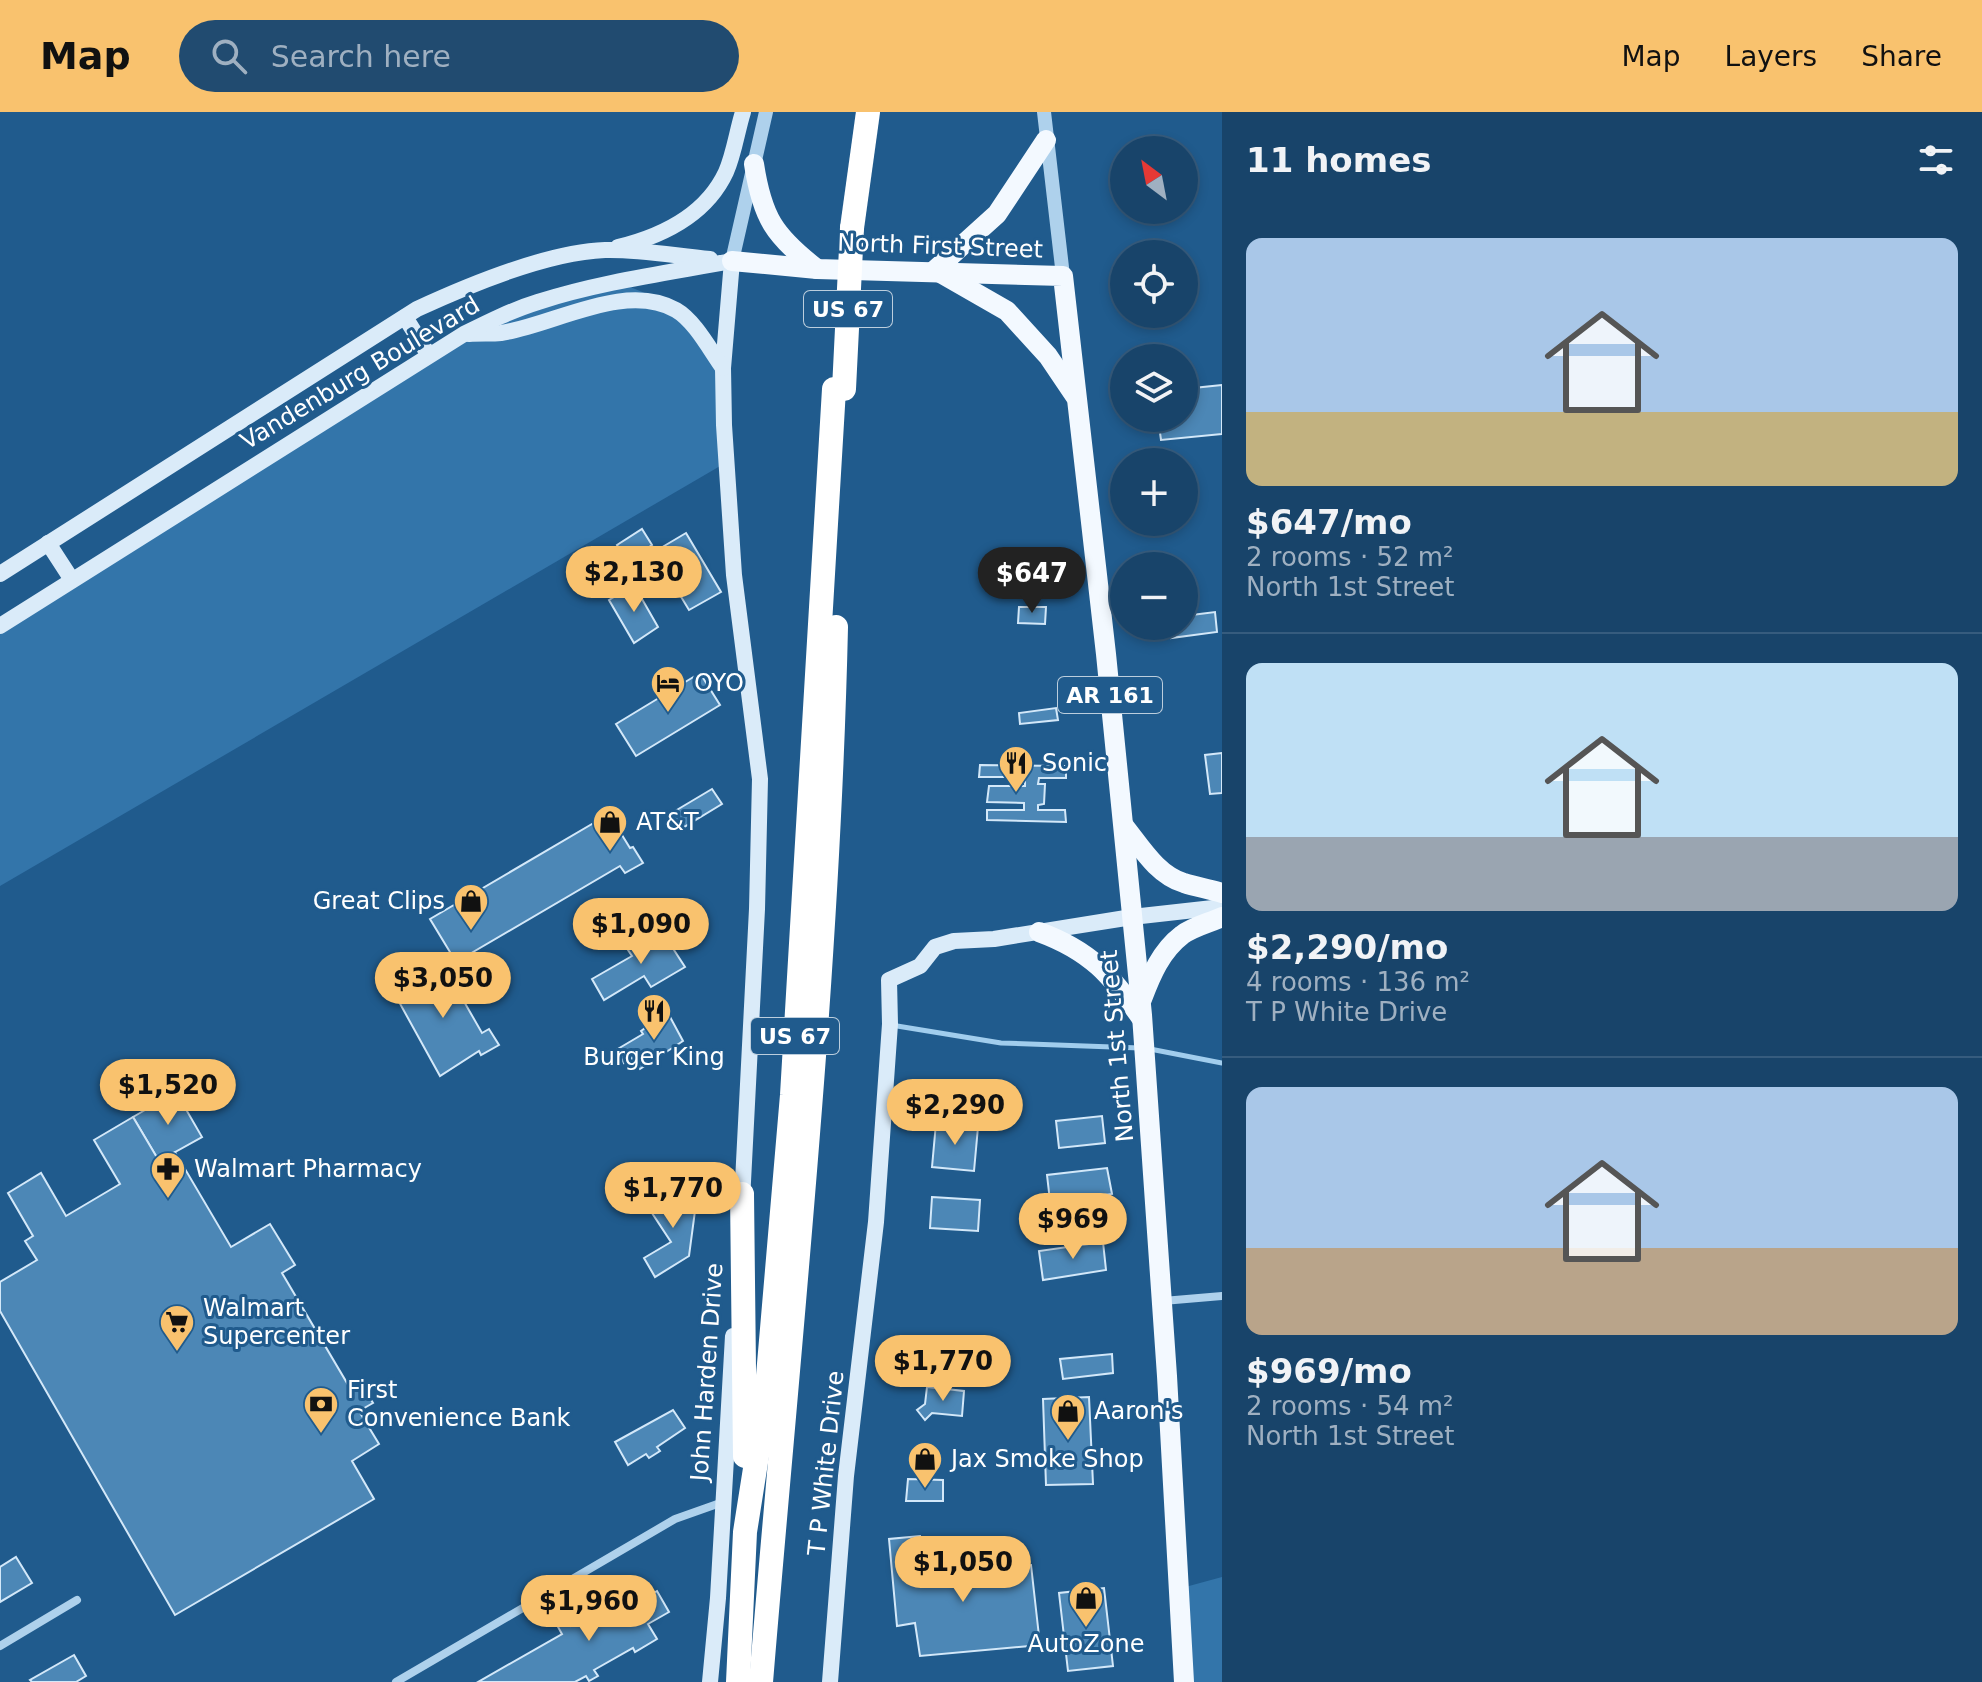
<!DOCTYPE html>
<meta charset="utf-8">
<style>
body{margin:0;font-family:"DejaVu Sans",sans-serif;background:#214b70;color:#f1f3f6;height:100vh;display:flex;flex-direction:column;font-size:30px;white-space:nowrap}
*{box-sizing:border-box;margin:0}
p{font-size:26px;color:#9fb0c1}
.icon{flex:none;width:44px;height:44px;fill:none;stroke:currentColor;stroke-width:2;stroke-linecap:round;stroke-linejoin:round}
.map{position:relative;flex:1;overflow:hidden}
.panel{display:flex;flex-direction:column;background:#18446a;width:760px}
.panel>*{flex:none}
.needle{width:52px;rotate:328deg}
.tools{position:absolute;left:1110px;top:24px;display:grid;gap:16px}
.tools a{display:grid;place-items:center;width:88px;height:88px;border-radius:50%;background:#18446a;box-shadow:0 4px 12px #0003,0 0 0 2px #365c7e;font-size:40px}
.price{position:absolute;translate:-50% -68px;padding:0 18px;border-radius:28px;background:#f9c26e;color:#111;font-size:26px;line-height:52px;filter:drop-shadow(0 2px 4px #0008)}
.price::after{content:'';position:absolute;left:50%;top:48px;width:24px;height:18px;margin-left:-12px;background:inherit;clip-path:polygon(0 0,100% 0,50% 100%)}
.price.current{background:#222;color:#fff}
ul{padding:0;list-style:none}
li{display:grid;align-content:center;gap:16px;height:424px;padding:0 24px}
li+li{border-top:2px solid #365c7e}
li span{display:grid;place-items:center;height:248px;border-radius:16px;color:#555}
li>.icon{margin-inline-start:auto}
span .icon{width:144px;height:144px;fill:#fffc;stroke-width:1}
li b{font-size:34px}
h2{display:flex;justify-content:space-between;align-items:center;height:96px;padding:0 24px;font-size:34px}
header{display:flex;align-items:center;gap:48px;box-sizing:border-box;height:112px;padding:0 40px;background:#f9c26e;color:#111}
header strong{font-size:38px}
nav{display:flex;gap:44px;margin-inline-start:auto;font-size:28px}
.search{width:560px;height:72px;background:#214b70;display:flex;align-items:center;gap:20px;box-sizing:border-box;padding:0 28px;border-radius:44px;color:#9fb0c1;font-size:30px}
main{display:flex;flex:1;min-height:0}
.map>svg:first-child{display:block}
.green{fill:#3375aa}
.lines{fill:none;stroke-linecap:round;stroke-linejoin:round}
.stream{stroke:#a1cded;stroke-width:5}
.building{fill:#4c87b6;stroke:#d3e8f9;stroke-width:2}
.minor{stroke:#aed1ec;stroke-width:8}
.tertiary{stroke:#aed1ec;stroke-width:14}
.secondary{stroke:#daebf9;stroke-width:16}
.primary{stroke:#f3f9ff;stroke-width:20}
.motorway{stroke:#fff;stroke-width:24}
.motorway-bridge{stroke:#fff;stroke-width:24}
.labels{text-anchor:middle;stroke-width:6;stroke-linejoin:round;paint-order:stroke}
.shield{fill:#205b8d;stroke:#bccedd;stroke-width:2}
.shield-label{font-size:22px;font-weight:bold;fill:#fff}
.street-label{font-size:24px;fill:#fff;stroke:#205b8d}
.poi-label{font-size:24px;fill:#fff;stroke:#205b8d;text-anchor:start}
</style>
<header>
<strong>Map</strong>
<div class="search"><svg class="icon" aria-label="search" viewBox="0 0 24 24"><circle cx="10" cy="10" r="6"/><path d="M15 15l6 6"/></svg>Search here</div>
<nav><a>Map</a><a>Layers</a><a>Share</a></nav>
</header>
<main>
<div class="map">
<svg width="1222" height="1570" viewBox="0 0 1222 1570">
<rect width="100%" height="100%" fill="#205b8d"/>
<!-- green -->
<g class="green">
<path d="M616,169L671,192L723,256L727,350L0,774V514L464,222Z"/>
<path d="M1222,1465V1570H1184L1178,1477Z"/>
</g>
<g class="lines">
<!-- stream -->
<g class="stream">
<path d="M891,913L1001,931L1140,936"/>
<path d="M1150,937L1222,951"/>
</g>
</g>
<!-- building -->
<g class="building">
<path d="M1222,273V322L1161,328L1158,306H1184V277Z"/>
<path d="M642,417L652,433L627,450L617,433Z"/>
<path d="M686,421L721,480L689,498L654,440Z"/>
<path d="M1053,456L1056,477L1037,479L1035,458Z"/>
<path d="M1007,457L1026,461L1020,483L1002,478Z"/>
<path d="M634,473L658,515L634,531L609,488Z"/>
<path d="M1019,495H1046L1045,512L1018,511Z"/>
<path d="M1215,500L1217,520L1171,526L1170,514H1184V504Z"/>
<path d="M700,561L720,593L636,644L616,612Z"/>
<path d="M1056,596L1058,608L1020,612L1019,601Z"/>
<path d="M1222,641V681L1210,682L1205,643Z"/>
<path d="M980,653L1066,654V666H1039L1038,672H1045L1044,692L1038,693V698H1065L1066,710L987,708V698H1024V691L987,690L989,674H1025V665H979Z"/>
<path d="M712,677L722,692L679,718L670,702Z"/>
<path d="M609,702L630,736L633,735L643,751L625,761L620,754L456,850L430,807Z"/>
<path d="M661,818L685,855L651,875L644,864L604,888L592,867L632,844L628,838Z"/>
<path d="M442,851L482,921L489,917L499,933L481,943L479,939L440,964L393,879Z"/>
<path d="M669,903L683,929L640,957L632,946L624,951L616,938L643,922L641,919L648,914L650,918L663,910L662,908Z"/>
<path d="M176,980L202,1025L159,1049L133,1005Z"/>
<path d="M1102,1004L1105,1031L1059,1036L1056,1009Z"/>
<path d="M133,1005L159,1049L175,1040L231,1135L270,1112L295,1153L282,1161L350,1276L360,1270L373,1291L359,1299L379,1332L352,1349L374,1387L175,1503L0,1199V1170L37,1148L25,1129L33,1124L8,1081L41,1061L66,1104L120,1072L94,1028Z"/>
<path d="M936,1011L978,1015L974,1059L932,1055Z"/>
<path d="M1107,1056L1112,1082L1050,1089L1047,1063Z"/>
<path d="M653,1082L697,1084L689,1144L655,1165L644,1146L671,1130L650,1098Z"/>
<path d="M932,1085L980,1088L978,1119L930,1116Z"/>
<path d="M1103,1130L1106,1158L1043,1168L1039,1139Z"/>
<path d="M912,1224L976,1229L974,1261L910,1256Z"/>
<path d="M1112,1242L1113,1261L1063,1267L1060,1247Z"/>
<path d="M927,1275L964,1279L962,1304L932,1301L925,1308L917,1298L925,1292Z"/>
<path d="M1089,1285L1093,1372L1046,1373L1043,1287Z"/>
<path d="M673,1298L685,1316L657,1335L660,1339L649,1346L646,1342L628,1353L615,1330Z"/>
<path d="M908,1367L943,1368V1389H906Z"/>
<path d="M920,1424L924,1464L1031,1453L1040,1533L920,1544L915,1511L897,1514L889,1427Z"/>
<path d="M16,1445L32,1471L0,1490V1455Z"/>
<path d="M627,1476L636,1491L657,1479L669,1500L648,1512L657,1527L635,1540L633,1536L594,1558L598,1564L589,1569L586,1564L575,1570H478L562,1522L557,1513L567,1507L571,1514L606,1494L604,1490Z"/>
<path d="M1104,1476L1113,1554L1068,1559L1059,1481Z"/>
<path d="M74,1543L86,1564L76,1570H32L30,1568Z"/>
</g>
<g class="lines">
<!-- minor -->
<g class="minor">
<path d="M1163,1189L1222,1184"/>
<path d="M0,1534L77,1488"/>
<path d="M396,1570L675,1407L723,1390"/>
</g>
<!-- tertiary -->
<g class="tertiary">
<path d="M1044,0L1063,164"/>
<path d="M732,149L766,0"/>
</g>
<!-- secondary -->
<g class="secondary">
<path d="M618,135C663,124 706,103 726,60C734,42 737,19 743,0"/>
<path d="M732,149L723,256L724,313L734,463L760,667L757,797L742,1089"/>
<path d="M405,205L428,242"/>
<path d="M469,222C480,221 491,222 501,221C554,213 625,169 676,198C695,209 710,238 723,256"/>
<path d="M48,431L72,468"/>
<path d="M0,462L417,197C469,173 548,140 605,138C639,137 676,144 710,147"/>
<path d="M0,514L464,222C488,210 512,198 538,190C600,170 667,161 732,149"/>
<path d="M710,1570L718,1486L733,1224"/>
<path d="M830,1570L846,1364L876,1110L890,912L889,868L920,854L935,835L954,829L994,827L1132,805L1222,795"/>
</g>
<!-- primary -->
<g class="primary">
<path d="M754,52C762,105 774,124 817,157"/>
<path d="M732,149L817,157L1063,164L1106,542L1142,903L1167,1264L1184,1570"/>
<path d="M935,158L997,102L1046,28"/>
<path d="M939,160L1007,199L1048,244L1075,284"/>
<path d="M1124,714C1141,735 1157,763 1184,771C1196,775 1210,777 1222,781"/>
<path d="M1039,820C1091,839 1111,863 1142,907"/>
<path d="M1142,887C1151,863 1161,839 1182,823C1192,815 1209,811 1222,805"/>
</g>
<!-- motorway -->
<g class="motorway">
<path d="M852,116L868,0"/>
<path d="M742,1082L745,1344"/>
<path d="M738,1570L745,1420L766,1287L792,983L834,277"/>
<path d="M761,1570C790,1219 828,867 836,515"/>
</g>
<!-- motorway-bridge -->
<path class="motorway-bridge" d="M844,277L852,116"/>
</g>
<!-- icons -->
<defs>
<g id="hotel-pin" transform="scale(1.8)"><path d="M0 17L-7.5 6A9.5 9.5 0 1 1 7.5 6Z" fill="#f9c26e" stroke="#205b8d"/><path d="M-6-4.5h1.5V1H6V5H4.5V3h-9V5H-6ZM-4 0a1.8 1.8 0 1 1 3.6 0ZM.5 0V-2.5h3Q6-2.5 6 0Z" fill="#111"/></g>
<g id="restaurant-pin" transform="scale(1.8)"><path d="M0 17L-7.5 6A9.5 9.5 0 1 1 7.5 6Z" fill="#f9c26e" stroke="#205b8d"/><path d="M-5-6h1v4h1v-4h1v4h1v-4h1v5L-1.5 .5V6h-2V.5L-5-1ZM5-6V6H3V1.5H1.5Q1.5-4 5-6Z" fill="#111"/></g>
<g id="shop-pin" transform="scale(1.8)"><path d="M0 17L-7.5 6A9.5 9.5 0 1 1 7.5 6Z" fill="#f9c26e" stroke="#205b8d"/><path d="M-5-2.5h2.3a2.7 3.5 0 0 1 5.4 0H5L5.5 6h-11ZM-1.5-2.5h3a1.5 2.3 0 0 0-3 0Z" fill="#111"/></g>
<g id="pharmacy-pin" transform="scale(1.8)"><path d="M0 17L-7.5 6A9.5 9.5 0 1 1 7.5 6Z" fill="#f9c26e" stroke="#205b8d"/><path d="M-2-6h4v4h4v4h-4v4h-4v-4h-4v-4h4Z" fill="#111"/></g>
<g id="supermarket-pin" transform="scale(1.8)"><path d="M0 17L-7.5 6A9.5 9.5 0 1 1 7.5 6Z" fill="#f9c26e" stroke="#205b8d"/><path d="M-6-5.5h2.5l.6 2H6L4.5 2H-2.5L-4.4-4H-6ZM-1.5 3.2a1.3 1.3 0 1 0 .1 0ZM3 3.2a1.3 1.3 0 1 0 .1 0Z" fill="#111"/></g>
<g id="bank-pin" transform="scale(1.8)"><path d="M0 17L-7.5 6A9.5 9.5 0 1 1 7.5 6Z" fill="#f9c26e" stroke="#205b8d"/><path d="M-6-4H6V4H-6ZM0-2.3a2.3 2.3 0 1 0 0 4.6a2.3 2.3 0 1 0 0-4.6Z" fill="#111"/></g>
</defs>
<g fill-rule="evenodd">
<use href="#hotel-pin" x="668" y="571"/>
<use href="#restaurant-pin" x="1016" y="651"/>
<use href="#shop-pin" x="610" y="710"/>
<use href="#shop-pin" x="471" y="789"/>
<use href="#restaurant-pin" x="654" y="899"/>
<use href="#pharmacy-pin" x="168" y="1057"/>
<use href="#supermarket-pin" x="177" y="1210"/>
<use href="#bank-pin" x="321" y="1292"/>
<use href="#shop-pin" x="1068" y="1299"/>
<use href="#shop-pin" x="925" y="1347"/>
<use href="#shop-pin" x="1086" y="1486"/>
</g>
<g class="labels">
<!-- shield labels -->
<g class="shield">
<rect x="804" y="179" width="88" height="36" rx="6"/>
<rect x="1058" y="565" width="104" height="36" rx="6"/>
<rect x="751" y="906" width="88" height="36" rx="6"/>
</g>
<g class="shield-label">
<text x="848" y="205">US 67</text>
<text x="1110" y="591">AR 161</text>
<text x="795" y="932">US 67</text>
</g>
<!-- street labels -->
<g class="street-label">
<text transform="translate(940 134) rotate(2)" y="8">North First Street</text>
<text transform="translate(360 261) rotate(-31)" y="8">Vandenburg Boulevard</text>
<text transform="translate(1117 934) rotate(-95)" y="8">North 1st Street</text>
<text transform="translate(707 1260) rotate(-86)" y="8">John Harden Drive</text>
<text transform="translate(826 1351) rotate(-84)" y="8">T P White Drive</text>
</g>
<!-- poi labels -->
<g class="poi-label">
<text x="694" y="579">OYO</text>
<text x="1042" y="659">Sonic</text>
<text x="636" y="718">AT&amp;T</text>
<text x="445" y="797" text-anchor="end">Great Clips</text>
<text x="654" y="953" text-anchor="middle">Burger King</text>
<text x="194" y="1065">Walmart Pharmacy</text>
<text x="203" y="1204">Walmart<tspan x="203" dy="28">Supercenter</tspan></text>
<text x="347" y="1286">First<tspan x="347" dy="28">Convenience Bank</tspan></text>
<text x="1094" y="1307">Aaron's</text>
<text x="951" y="1355">Jax Smoke Shop</text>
<text x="1086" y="1540" text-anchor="middle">AutoZone</text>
</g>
</g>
</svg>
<div class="tools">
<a><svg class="needle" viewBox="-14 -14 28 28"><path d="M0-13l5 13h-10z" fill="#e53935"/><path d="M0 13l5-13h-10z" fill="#9fb0c1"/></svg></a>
<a><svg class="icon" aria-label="locate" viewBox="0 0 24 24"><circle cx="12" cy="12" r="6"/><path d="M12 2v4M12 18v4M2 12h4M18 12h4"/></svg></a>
<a><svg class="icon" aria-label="layers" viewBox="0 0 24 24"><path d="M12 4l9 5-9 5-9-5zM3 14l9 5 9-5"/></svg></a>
<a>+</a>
<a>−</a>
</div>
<b class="price" style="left:634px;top:502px">$2,130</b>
<b class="price current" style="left:1032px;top:503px">$647</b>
<b class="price" style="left:641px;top:854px">$1,090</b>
<b class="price" style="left:443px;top:908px">$3,050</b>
<b class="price" style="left:168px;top:1015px">$1,520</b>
<b class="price" style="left:955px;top:1035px">$2,290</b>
<b class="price" style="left:673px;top:1118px">$1,770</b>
<b class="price" style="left:1073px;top:1149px">$969</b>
<b class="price" style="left:943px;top:1291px">$1,770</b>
<b class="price" style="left:963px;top:1492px">$1,050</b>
<b class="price" style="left:589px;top:1531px">$1,960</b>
</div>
<section class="panel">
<h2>11 homes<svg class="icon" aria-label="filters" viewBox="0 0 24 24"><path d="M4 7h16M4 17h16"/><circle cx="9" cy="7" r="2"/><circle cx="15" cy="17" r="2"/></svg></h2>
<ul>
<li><span style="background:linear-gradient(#a9c7e8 70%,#c2b280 0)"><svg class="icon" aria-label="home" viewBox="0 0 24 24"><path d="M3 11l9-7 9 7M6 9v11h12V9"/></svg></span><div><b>$647/mo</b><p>2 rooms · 52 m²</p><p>North 1st Street</p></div></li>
<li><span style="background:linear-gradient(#bfe0f5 70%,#9aa5b1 0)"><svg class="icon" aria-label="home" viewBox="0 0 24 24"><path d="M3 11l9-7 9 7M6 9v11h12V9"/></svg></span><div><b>$2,290/mo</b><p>4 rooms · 136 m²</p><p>T P White Drive</p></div></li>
<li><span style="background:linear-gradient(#a9c7e8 65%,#b9a48a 0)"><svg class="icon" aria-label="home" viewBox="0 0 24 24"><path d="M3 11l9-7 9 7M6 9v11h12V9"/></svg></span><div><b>$969/mo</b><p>2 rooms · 54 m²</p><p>North 1st Street</p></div></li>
</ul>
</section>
</main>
